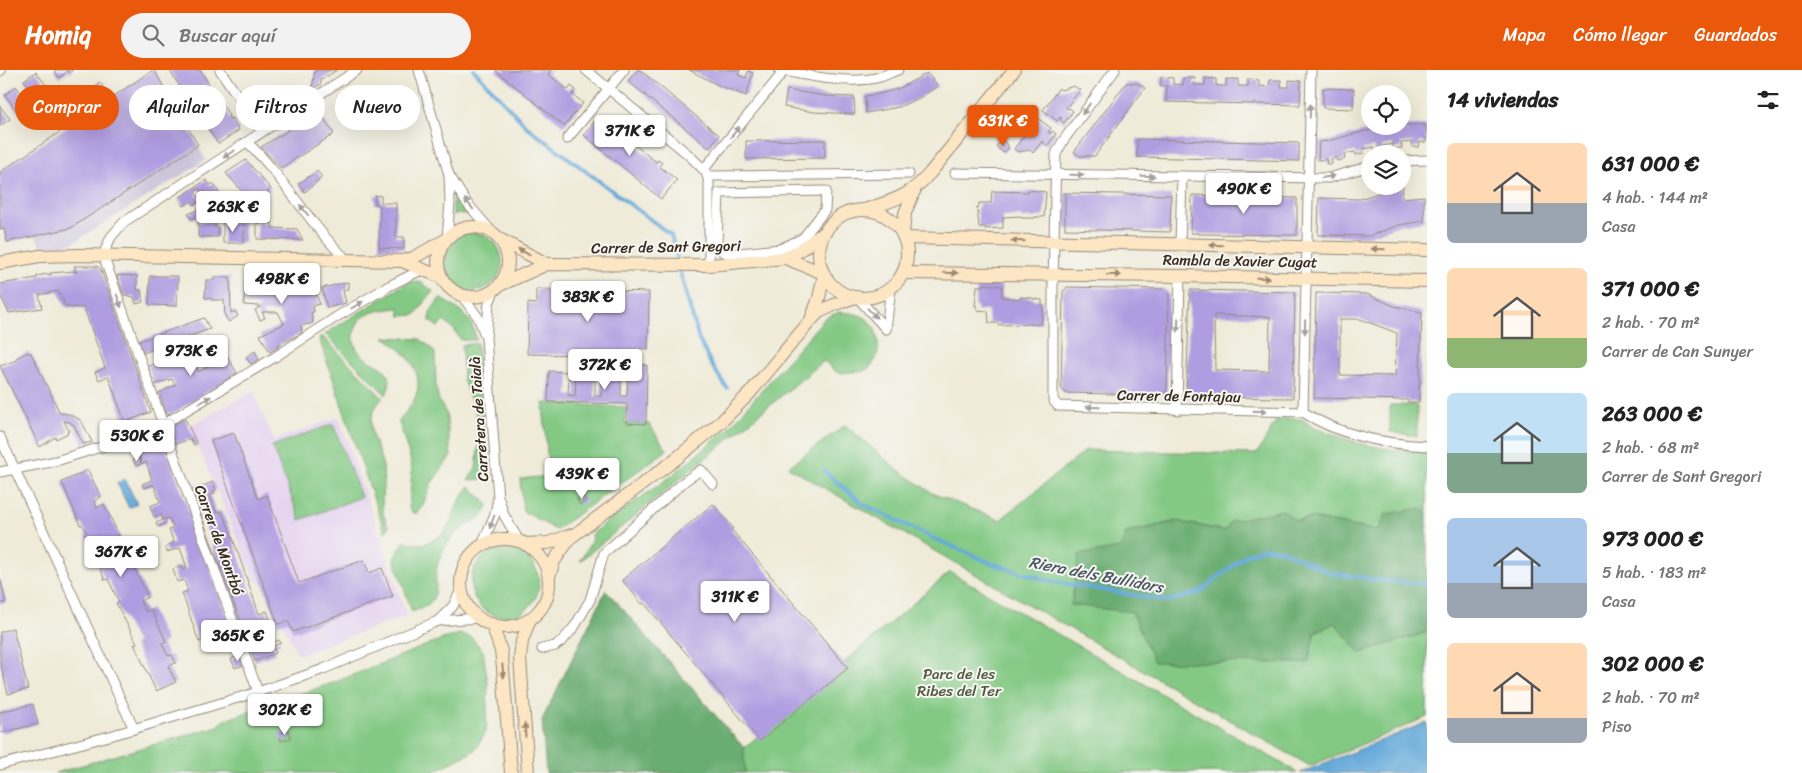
<!DOCTYPE html>
<html lang="es">
<meta charset="utf-8">
<style>
body{margin:0;font-family:Sriracha,sans-serif;background:#f2f2f2;color:#222;height:100vh;display:flex;flex-direction:column;font-size:19px;white-space:nowrap}
*{box-sizing:border-box;margin:0}
p{font-size:16px;color:#767676}
.icon{flex:none;width:28px;height:28px;fill:none;stroke:currentColor;stroke-width:2;stroke-linecap:round;stroke-linejoin:round}
.map{position:relative;flex:1;overflow:hidden}
.side{display:flex;flex-direction:column;background:#fff;width:375px}
.side>*{flex:none}
.hud{position:absolute;left:15px;top:15px;width:475px;height:45px;display:flex;gap:10px}
.tools{position:absolute;left:1361px;top:15px;display:grid;gap:10px}
.tools a{display:grid;place-items:center;width:50px;height:50px;border-radius:50%;background:#fff;box-shadow:0 5px 20px #0002;font-size:25px}
.price{position:absolute;translate:-50% -42px;padding:0 11px;border-radius:5px;background:#fff;color:#222;font-size:16px;line-height:32px;filter:drop-shadow(0 1px 2px #0008)}
.price::after{content:'';position:absolute;left:50%;top:30px;width:15px;height:11px;margin-left:-8px;background:inherit;clip-path:polygon(0 0,100% 0,50% 100%)}
.price.on{background:#ea580c;color:#fff}
ul{padding:0;list-style:none}
li{display:flex;align-items:center;gap:15px;height:125px;padding:0 20px}
li span{display:grid;place-items:center;flex:none;width:140px;height:100px;border-radius:8px;color:#555}
li>.icon{margin-inline-start:auto}
span .icon{width:60px;height:60px;fill:#fffc;stroke-width:1}
li b{font-size:21px}
h2{display:flex;justify-content:space-between;align-items:center;height:60px;padding:0 20px;font-size:21px}
.pill{padding:0 18px;border-radius:22px;background:#fff;box-shadow:0 5px 20px #0002;font-size:18px;line-height:45px}
.pill.on{background:#ea580c;color:#fff}
header{display:flex;align-items:center;gap:30px;box-sizing:border-box;height:70px;padding:0 25px;background:#ea580c;color:#fff}
header strong{font-size:24px}
nav{display:flex;gap:28px;margin-inline-start:auto;font-size:18px}
.search{width:350px;height:45px;background:#f2f2f2;display:flex;align-items:center;gap:12px;box-sizing:border-box;padding:0 18px;border-radius:28px;color:#767676;font-size:19px}
main{display:flex;flex:1;min-height:0}
.map>svg:first-child{display:block}
.built{fill:#e6d3f0}
.industrial{fill:#c8c0d8}
.green{fill:#83c984;stroke:#5f7a51}
.forest{fill:#6aad72;stroke:#526c48}
.water{fill:#64a9da;stroke:#506a7c}
.lines{fill:none;stroke-linecap:round;stroke-linejoin:round}
.stream{stroke:#64a9da;stroke-width:4}
.building{fill:#b09de1;fill-rule:evenodd}
.street-casing{stroke:#958a7b;stroke-width:11}
.secondary-casing{stroke:#958a7b;stroke-width:14}
.street{stroke:#fff;stroke-width:9}
.secondary{stroke:#fce6c4;stroke-width:12}
.oneway{fill:#a79f9a}
.oneway2{fill:#9c8871}
.labels{text-anchor:middle;stroke-width:4;stroke-linejoin:round;paint-order:stroke}
.street-label{font-size:15px;fill:#3b2a1e;stroke:#f6f6f2}
.park-label{font-size:15px;fill:#515a3d;stroke:#f6f6f2}
.water-label{font-size:16px;font-style:italic;fill:#495660;stroke:#f6f6f2}
</style>
<header>
<strong>Homiq</strong>
<div class="search"><svg class="icon" aria-label="search" viewBox="0 0 24 24"><circle cx="10" cy="10" r="6"/><path d="M15 15l6 6"/></svg>Buscar aquí</div>
<nav><a>Mapa</a><a>Cómo llegar</a><a>Guardados</a></nav>
</header>
<main>
<div class="map">
<svg width="1427" height="703" viewBox="0 0 1427 703">
<rect width="100%" height="100%" fill="#f6f6f2"/>
<filter id="ink" filterUnits="userSpaceOnUse"><feTurbulence type="fractalNoise" baseFrequency=".02" numOctaves="2"/><feDisplacementMap in="SourceGraphic" scale="10" xChannelSelector="R" yChannelSelector="G"/><feConvolveMatrix kernelMatrix="1 2 1 2 8 2 1 2 1" color-interpolation-filters="sRGB"/></filter>
<filter id="wash" filterUnits="userSpaceOnUse"><feTurbulence type="fractalNoise" baseFrequency=".0096" numOctaves="4" result="noise"/><feDisplacementMap in="SourceGraphic" scale="20" xChannelSelector="R" yChannelSelector="G"/><feGaussianBlur stdDeviation="1.12" result="paint"/><feColorMatrix in="noise" values="0 0 0 0 0 0 0 0 0 0 0 0 0 0 0 0 0 1.4 0 .05"/><feComposite in="paint" operator="in"/></filter>
<g filter="url(#wash)">
<rect width="100%" height="100%" fill="#efebd8"/>
<!-- built -->
<path class="built" d="M253,321L274,370L339,347L407,546L298,585L282,553L278,554L262,511L256,512L189,356Z"/>
<!-- industrial -->
<path class="industrial" d="M153,0H154L206,90L71,174L42,178L0,101Z"/>
<!-- green -->
<g class="green">
<path d="M453,115L470,143L453,145Z"/>
<circle cx="473" cy="192" r="29"/>
<path d="M414,211L422,213L433,221L417,243L414,245L400,246L399,238C380,240 357,241 354,264C353,272 356,280 362,285C369,293 381,294 387,303C392,310 389,318 386,325L325,264L408,212Z"/>
<path d="M440,228C460,241 472,244 476,270H461L454,260L444,251L438,257L430,251V242Z"/>
<path d="M839,242C849,243 860,243 868,250C882,262 883,294 863,301C860,302 855,302 851,302C848,302 843,303 839,303C833,301 829,295 824,291L580,491L591,472L592,465L601,456L670,407L728,359L825,248Z"/>
<path d="M322,266L383,328C376,334 372,343 371,352C370,369 380,380 383,397C386,419 376,436 389,457L385,462L319,268Z"/>
<path d="M384,267L420,269L429,276L435,283L436,317L439,331L446,343L451,386L431,414L423,435L417,443H413L409,438L412,400L410,388L399,353C401,345 408,341 412,334C429,305 407,282 384,267Z"/>
<path d="M477,273L487,409L468,410L476,398L479,373L476,343L463,310L462,275Z"/>
<path d="M543,333L626,337L625,353L649,354L667,380L556,460L523,441L520,409L549,406Z"/>
<path d="M1390,335H1417V366L1390,362Z"/>
<path d="M1277,349H1302L1313,357L1358,373L1388,379L1427,383V441L1420,438L1378,461L1312,448L1225,461L1177,451L1126,463L1120,478L1071,534L1315,562L1335,553L1360,583L1427,562V647L1310,696L788,397L845,355L898,400L934,424L1000,450L1086,380L1257,384Z"/>
<path d="M333,354L361,427L300,450L272,376Z"/>
<path d="M470,416L488,435C485,449 464,455 454,465C445,475 437,490 436,503C435,512 438,523 432,530C428,537 419,539 412,542L394,488L405,471C421,479 440,470 449,455C453,448 455,440 458,433C461,427 466,421 470,416Z"/>
<circle cx="505" cy="513" r="34"/>
<path d="M950,502L1297,702L547,703L606,520L744,678Z"/>
<path d="M460,564L471,567L483,581L488,614L486,662L474,681L431,703H55L218,656L225,650L338,611L442,569Z"/>
</g>
<!-- forest -->
<g class="forest">
<path d="M1420,438L1427,441V562L1360,583L1335,553L1315,562L1308,593L1154,592L1132,542L1071,535L1079,485L1120,478L1126,463L1177,451L1225,461L1231,451L1283,440L1296,451L1312,448L1378,461L1386,444Z"/>
<path d="M606,520L744,678L745,703H546L542,650Z"/>
</g>
<!-- water -->
<g class="water">
<path d="M125,409L137,434L129,438L117,413Z"/>
<path d="M1427,652V703H1300Z"/>
</g>
<g class="lines">
<!-- stream -->
<g class="stream">
<path d="M474,0L527,57L671,165L678,191"/>
<path d="M679,198L699,270L711,294L727,318"/>
<path d="M824,401L863,434L933,468L993,494L1050,511L1168,531L1199,523L1247,484L1266,478L1282,480L1330,503L1377,510L1427,514"/>
</g>
</g>
<g id="blocks">
<!-- building -->
<g class="building">
<path d="M54,0H73L69,3L68,1L59,8Z"/>
<path d="M153,0H154L198,75L71,158L7,172L4,159L1,160L0,154V102Z"/>
<path d="M169,0H200L212,19L211,20L213,23L214,21L229,45L228,46L230,49L232,48L239,60L218,74Z"/>
<path d="M315,0H337L321,10V14L312,19Z"/>
<path d="M495,0H551L548,4L568,20L571,16L576,20L572,24L583,33L564,56Z"/>
<path d="M637,0H640L719,65L709,78L628,11Z"/>
<path d="M689,0H740L738,5L746,8L748,1L753,3L746,26L718,15Z"/>
<path d="M36,2L49,19L38,28L24,10Z"/>
<path d="M927,3L938,16L919,28L899,37L866,43L865,26L883,23L902,17Z"/>
<path d="M1161,7L1173,8V14L1183,15V8H1195L1194,15H1205V8L1216,9V15L1221,16H1226V9H1238V16H1248V9L1259,10V16L1269,17L1270,10H1281V17H1289V10L1301,11L1300,35L1166,32L1167,16H1161Z"/>
<path d="M99,12L103,16L98,20L95,17Z"/>
<path d="M1126,13H1137L1145,18L1095,86H1080L1074,82Z"/>
<path d="M16,16L29,34L18,43L5,25Z"/>
<path d="M1074,16L1080,20L1066,38L1068,39L1069,38L1073,41L1064,53L1060,50L1062,48L1060,47L1057,51L1043,40L1059,18L1061,20Z"/>
<path d="M1323,18L1354,19L1353,39L1323,38Z"/>
<path d="M787,20L826,26L854,27L855,44L814,42L784,37Z"/>
<path d="M0,36L10,49L0,56Z"/>
<path d="M1014,36L1019,40L1015,44L1011,41Z"/>
<path d="M319,41L334,64L281,98L261,77Z"/>
<path d="M29,43L33,49L29,52L24,46Z"/>
<path d="M599,46L617,61L623,53L627,57L621,64L656,92L658,90L662,93L659,96L677,110L661,129L584,65Z"/>
<path d="M1037,48L1051,58L1048,62L1050,64L1052,61L1056,64L1047,76L1042,71L1033,83L1030,80L1018,82L1014,79Z"/>
<path d="M1404,55H1426V72H1420L1419,77H1412V72L1401,73L1402,78H1398L1393,79V74L1382,76L1383,81L1375,82L1374,77L1363,79L1364,83L1356,85L1355,82L1349,83L1344,84L1345,89L1337,91L1336,87L1331,89L1332,94H1327L1326,89L1318,90L1319,72L1328,71L1365,61Z"/>
<path d="M1137,69L1299,73V91L1137,87Z"/>
<path d="M825,70V88L746,89V71Z"/>
<path d="M1003,70L1009,78L1003,83L996,76Z"/>
<path d="M246,90L271,119L253,134L226,103Z"/>
<path d="M317,101L322,107L305,122L298,114Z"/>
<path d="M206,110L210,115L213,113L219,122L209,129L204,120L201,122L199,119L195,122L201,130L194,135L192,131L184,136L179,128Z"/>
<path d="M1403,116L1402,128L1424,126V151L1399,155L1369,166L1318,165L1319,128L1360,129L1384,121Z"/>
<path d="M1028,120L1046,122L1044,147H1035V148H1021V146L1003,147V158L985,159L986,157H979L977,137H979V133H991L992,121L1028,122Z"/>
<path d="M1065,123L1171,125L1170,162L1065,159Z"/>
<path d="M375,125L381,126V133H396V167H404V179L379,178L380,135L375,134Z"/>
<path d="M1192,125L1297,128V165L1198,164V163H1191Z"/>
<path d="M204,135L206,138L215,135L216,141L191,149L188,144L198,140L197,139Z"/>
<path d="M223,150H226V153L244,152V173H223Z"/>
<path d="M198,152H215V157H218V167H198Z"/>
<path d="M257,153H272V158L297,159L303,170L257,169Z"/>
<path d="M74,196H97L101,200L151,342L125,352L108,306L99,310L95,302L105,298L84,238L66,237L58,221L39,225L42,238L9,243L0,225V214L37,208V206L48,204L51,205L50,203L75,201L77,203Z"/>
<path d="M117,205L137,206V220H141L143,232L136,234L134,227L124,225Z"/>
<path d="M150,206H178L177,236L149,235Z"/>
<path d="M214,207H230L231,243L235,241L238,246L229,252L225,246L224,230H212L211,228H205L206,210H214Z"/>
<path d="M245,208H312L314,218L320,234L313,236L314,242L311,243L313,253L301,256L302,263L278,275L279,277L270,282L260,265L284,254L278,242H262L265,248L260,250L255,240L260,237L259,236L244,235Z"/>
<path d="M348,212V219L343,220L346,233L327,238L322,218Z"/>
<path d="M984,214L1002,216V227L1020,229V227L1033,228V229L1042,230V236H1043L1041,254L998,255V253H989L988,241L977,240V236H975L977,216H984Z"/>
<path d="M1067,217L1164,219L1169,224L1167,321L1162,325L1065,323L1061,318L1063,222Z"/>
<path d="M536,219L649,222L648,279L640,278V286L527,284L528,233L536,234Z"/>
<path d="M1190,220L1295,222L1293,328L1186,327ZM1214,245L1270,247L1269,301L1215,300Z"/>
<path d="M1316,223L1367,224L1394,236L1422,242L1419,332H1408V330L1314,328ZM1340,249H1360L1397,263L1395,306L1340,305Z"/>
<path d="M204,248L210,259L143,283L139,271Z"/>
<path d="M196,274L201,282L190,288L199,302L210,295L203,285L220,274L237,303L172,344L166,343L159,323L175,315L172,309L154,315L148,296L177,286L180,293L184,292L186,291L181,282Z"/>
<path d="M255,281L259,289L251,294L246,287Z"/>
<path d="M28,282L29,284L31,283L60,343L69,344L79,349L83,354L92,372L83,374L74,355L69,352L64,351L69,361L67,362L68,363L56,369L55,367L40,377L0,296L17,290L16,288Z"/>
<path d="M628,295H647L646,354L627,353V334L548,332L549,301L569,302L568,325L575,326L576,306L595,307V326H601L602,307H621V326H627Z"/>
<path d="M185,349L187,353L197,374L194,375L191,369L175,374L169,357Z"/>
<path d="M234,363L258,429L267,425L299,513L364,490L369,503L382,498L393,526L293,562L288,551L278,554L211,371Z"/>
<path d="M161,364L236,570L217,576L213,566L199,572L182,523L188,521L184,510L177,512L173,499L182,496L183,500L187,498L183,486L180,478L167,482L165,478L167,477V475L174,473L169,460L173,458L169,448L165,449L166,453L158,457L156,453L163,450L161,444L154,447L150,436L160,432L154,415L144,418L142,414L152,410L146,392L142,394L137,380L146,377L145,373Z"/>
<path d="M138,387L141,394L136,396L133,389Z"/>
<path d="M88,400L101,427L94,431L97,438L104,434L127,482L120,485L123,492L130,489L148,527L140,531L146,542L151,539L166,571L162,573L168,586L172,585L176,593L168,596L176,612L156,621L134,574L137,573L116,533L119,532L108,509L105,510L96,489L99,488L94,477L91,478L85,464L87,463L82,454L80,455L62,412Z"/>
<path d="M213,412L216,420L213,421L214,424L210,425L216,442L221,441L230,460L259,544L267,541L270,549L263,551L270,574L279,570L281,573L273,576L276,583L255,591L192,420Z"/>
<path d="M583,426L586,431L580,435L577,430Z"/>
<path d="M713,434L733,458L731,459L848,598L760,671L644,533L642,534L622,510Z"/>
<path d="M0,508L6,532L0,534Z"/>
<path d="M13,558L28,619L8,624L0,592V562Z"/>
<path d="M241,585L244,595L235,598L231,589Z"/>
<path d="M33,634L38,654L0,663V642Z"/>
<path d="M289,661L291,668L281,671L279,663Z"/>
</g>
</g>
</g>
<g filter="url(#ink)">
<use href="#blocks" fill-opacity="0" stroke="#958a7b" stroke-width="1"/>
<g class="lines">
<!-- street casing -->
<g class="street-casing">
<g id="street">
<path d="M220,0L262,62"/>
<path d="M419,0L449,105L450,133L447,168"/>
<path d="M586,0L690,86L706,102L709,112V195"/>
<path d="M779,0C808,6 851,15 880,7C886,5 892,2 898,0"/>
<path d="M1115,0L1063,71L1056,84L1053,213V330L1058,336L1303,342C1339,365 1384,374 1427,376"/>
<path d="M0,1L1,0"/>
<path d="M567,69L624,0"/>
<path d="M247,72C284,107 309,154 346,189"/>
<path d="M1402,91L1427,90"/>
<path d="M704,99L785,0"/>
<path d="M955,103L1329,108L1370,96"/>
<path d="M449,105L466,132L492,162"/>
<path d="M707,106L909,104"/>
<path d="M826,121L825,140L803,168L780,179L729,184L722,181L717,173L719,123Z"/>
<path d="M1180,175L1182,106"/>
<path d="M461,225L478,247L485,265"/>
<path d="M857,227L886,259"/>
<path d="M886,259L891,218"/>
<path d="M1177,340L1180,206"/>
<path d="M1303,342L1311,0"/>
<path d="M0,367L134,659"/>
<path d="M0,402L56,391L152,361L275,287L338,246L389,216L421,200"/>
<path d="M499,429L504,445L519,471"/>
<path d="M482,475L495,444L498,428L486,268L489,233L495,219"/>
<path d="M438,551L453,536L462,518"/>
<path d="M542,579L555,576L563,570L575,556L590,530L604,483L686,410L701,400L713,414"/>
<path d="M258,622L103,185L111,167L124,152L357,0"/>
<path d="M0,695L113,665L258,622L321,600L438,551L479,548"/>
</g>
</g>
<!-- secondary casing -->
<g class="secondary-casing">
<g id="secondary">
<path d="M864,140C894,130 908,128 930,103L1014,0"/>
<circle cx="863" cy="184" r="44"/>
<circle cx="473" cy="192" r="35"/>
<path d="M903,166L905,143L915,119"/>
<path d="M904,168L1427,180"/>
<path d="M501,170L547,194"/>
<path d="M785,188L823,203"/>
<path d="M402,191L441,207"/>
<path d="M0,193L40,186L79,185L402,191L413,188L445,170"/>
<path d="M903,203L1180,206L1427,211"/>
<path d="M500,215L547,194L709,195L785,188L796,183L826,161"/>
<path d="M811,250L819,228L824,204"/>
<circle cx="505" cy="513" r="44"/>
<path d="M525,474L548,473L571,465"/>
<path d="M549,507L554,491L570,468L672,392L721,352L749,324L811,250L819,242L834,235L855,227"/>
<path d="M492,554L501,581L503,598L511,703"/>
<path d="M528,703L520,588L522,571L530,549"/>
</g>
</g>
<!-- street -->
<use href="#street" class="street"/>
<!-- secondary -->
<use href="#secondary" class="secondary"/>
</g>
<!-- one-way arrows -->
<defs><path id="oneway-solid" d="M-6-.8H1V-3.2L6.5 0L1 3.2V.8H-6Z" transform="scale(1.25)"/></defs>
<g class="oneway">
<use href="#oneway-solid" transform="translate(1086 39) rotate(126)"/>
<use href="#oneway-solid" transform="translate(1310 41) rotate(-89)"/>
<use href="#oneway-solid" transform="translate(735 62) rotate(-51)"/>
<use href="#oneway-solid" transform="translate(229 84) rotate(147)"/>
<use href="#oneway-solid" transform="translate(1077 105) rotate(1)"/>
<use href="#oneway-solid" transform="translate(1148 106) rotate(1)"/>
<use href="#oneway-solid" transform="translate(1328 107) rotate(-8)"/>
<use href="#oneway-solid" transform="translate(469 134) rotate(-129)"/>
<use href="#oneway-solid" transform="translate(304 140) rotate(-129)"/>
<use href="#oneway-solid" transform="translate(119 231) rotate(70)"/>
<use href="#oneway-solid" transform="translate(357 235) rotate(-31)"/>
<use href="#oneway-solid" transform="translate(872 243) rotate(46)"/>
<use href="#oneway-solid" transform="translate(1178 255) rotate(92)"/>
<use href="#oneway-solid" transform="translate(1305 257) rotate(91)"/>
<use href="#oneway-solid" transform="translate(205 330) rotate(-31)"/>
<use href="#oneway-solid" transform="translate(1093 337) rotate(-178)"/>
<use href="#oneway-solid" transform="translate(1260 341) rotate(1)"/>
<use href="#oneway-solid" transform="translate(492 452) rotate(110)"/>
</g>
<g class="oneway2">
<use href="#oneway-solid" transform="translate(1018 171) rotate(-179)"/>
<use href="#oneway-solid" transform="translate(1216 175) rotate(-179)"/>
<use href="#oneway-solid" transform="translate(1378 179) rotate(-179)"/>
<use href="#oneway-solid" transform="translate(524 182) rotate(-151)"/>
<use href="#oneway-solid" transform="translate(951 203) rotate(1)"/>
<use href="#oneway-solid" transform="translate(1114 205) rotate(1)"/>
<use href="#oneway-solid" transform="translate(1263 208) rotate(1)"/>
<use href="#oneway-solid" transform="translate(503 601) rotate(84)"/>
<use href="#oneway-solid" transform="translate(525 660) rotate(-94)"/>
</g>
</g>
<g class="labels">
<!-- street labels -->
<g class="street-label">
<text transform="translate(666 177) rotate(-1)" y="5">Carrer de Sant Gregori</text>
<text transform="translate(1240 191) rotate(1)" y="5">Rambla de Xavier Cugat</text>
<text transform="translate(1179 326) rotate(1)" y="5">Carrer de Fontajau</text>
<text transform="translate(479 349) rotate(-94)" y="5">Carretera de Taialà</text>
<text transform="translate(219 470) rotate(70)" y="5">Carrer de Montbó</text>
</g>
<!-- park labels -->
<g class="park-label">
<text x="959" y="609">Parc de les<tspan x="959" dy="17">Ribes del Ter</tspan></text>
</g>
<!-- water labels -->
<g class="water-label">
<text transform="translate(1096 504) rotate(11)" y="6">Riera dels Bullidors</text>
</g>
</g>
</svg>
<div class="tools">
<a><svg class="icon" aria-label="locate" viewBox="0 0 24 24"><circle cx="12" cy="12" r="6"/><path d="M12 2v4M12 18v4M2 12h4M18 12h4"/></svg></a>
<a><svg class="icon" aria-label="layers" viewBox="0 0 24 24"><path d="M12 4l9 5-9 5-9-5zM3 14l9 5 9-5"/></svg></a>
</div>
<b class="price on" style="left:1003px;top:77px">631K €</b>
<b class="price" style="left:630px;top:87px">371K €</b>
<b class="price" style="left:1244px;top:145px">490K €</b>
<b class="price" style="left:233px;top:163px">263K €</b>
<b class="price" style="left:282px;top:235px">498K €</b>
<b class="price" style="left:588px;top:253px">383K €</b>
<b class="price" style="left:191px;top:307px">973K €</b>
<b class="price" style="left:605px;top:321px">372K €</b>
<b class="price" style="left:137px;top:392px">530K €</b>
<b class="price" style="left:582px;top:430px">439K €</b>
<b class="price" style="left:121px;top:508px">367K €</b>
<b class="price" style="left:735px;top:553px">311K €</b>
<b class="price" style="left:238px;top:592px">365K €</b>
<b class="price" style="left:285px;top:666px">302K €</b>
<div class="hud">
<a class="pill on">Comprar</a>
<a class="pill">Alquilar</a>
<a class="pill">Filtros</a>
<a class="pill">Nuevo</a>
</div>
</div>
<section class="side">
<h2>14 viviendas<svg class="icon" aria-label="filters" viewBox="0 0 24 24"><path d="M4 7h16M4 17h16"/><circle cx="9" cy="7" r="2"/><circle cx="15" cy="17" r="2"/></svg></h2>
<ul>
<li><span style="background:linear-gradient(#ffd9b3 60%,#9aa5b1 0)"><svg class="icon" aria-label="home" viewBox="0 0 24 24"><path d="M3 11l9-7 9 7M6 9v11h12V9"/></svg></span><div><b>631 000 €</b><p>4 hab. · 144 m²</p><p>Casa</p></div></li>
<li><span style="background:linear-gradient(#ffd9b3 70%,#8fb573 0)"><svg class="icon" aria-label="home" viewBox="0 0 24 24"><path d="M3 11l9-7 9 7M6 9v11h12V9"/></svg></span><div><b>371 000 €</b><p>2 hab. · 70 m²</p><p>Carrer de Can Sunyer</p></div></li>
<li><span style="background:linear-gradient(#bfe0f5 60%,#7fa58c 0)"><svg class="icon" aria-label="home" viewBox="0 0 24 24"><path d="M3 11l9-7 9 7M6 9v11h12V9"/></svg></span><div><b>263 000 €</b><p>2 hab. · 68 m²</p><p>Carrer de Sant Gregori</p></div></li>
<li><span style="background:linear-gradient(#a9c7e8 65%,#9aa5b1 0)"><svg class="icon" aria-label="home" viewBox="0 0 24 24"><path d="M3 11l9-7 9 7M6 9v11h12V9"/></svg></span><div><b>973 000 €</b><p>5 hab. · 183 m²</p><p>Casa</p></div></li>
<li><span style="background:linear-gradient(#ffd9b3 75%,#9aa5b1 0)"><svg class="icon" aria-label="home" viewBox="0 0 24 24"><path d="M3 11l9-7 9 7M6 9v11h12V9"/></svg></span><div><b>302 000 €</b><p>2 hab. · 70 m²</p><p>Piso</p></div></li>
</ul>
</section>
</main>
